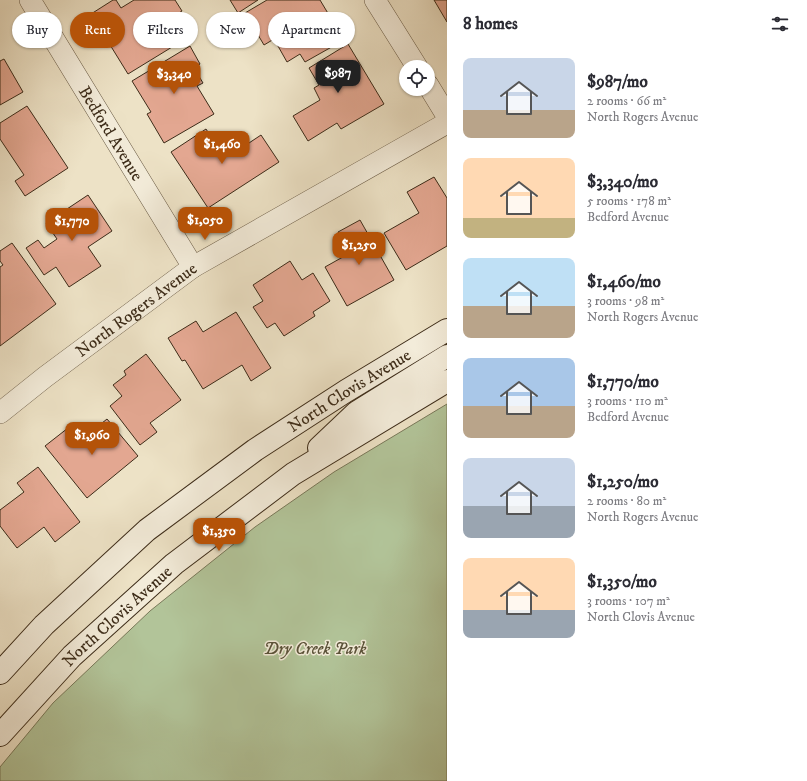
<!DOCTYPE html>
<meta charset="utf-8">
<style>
body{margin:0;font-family:"IM FELL DW Pica",serif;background:#f7f7f7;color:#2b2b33;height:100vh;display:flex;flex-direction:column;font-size:15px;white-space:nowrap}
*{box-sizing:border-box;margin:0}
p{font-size:13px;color:#7c7c81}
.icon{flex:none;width:22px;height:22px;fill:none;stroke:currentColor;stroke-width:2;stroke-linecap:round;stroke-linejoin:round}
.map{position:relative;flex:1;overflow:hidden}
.drawer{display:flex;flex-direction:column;background:#fff;width:360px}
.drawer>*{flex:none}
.banner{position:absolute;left:12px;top:12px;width:375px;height:36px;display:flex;gap:8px}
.controls{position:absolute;left:399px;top:60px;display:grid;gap:8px}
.controls a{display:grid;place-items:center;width:36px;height:36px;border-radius:50%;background:#fff;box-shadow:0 1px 3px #0004;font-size:20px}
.price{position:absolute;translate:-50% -34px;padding:0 9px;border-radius:8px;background:#b45309;color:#fff;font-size:13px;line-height:26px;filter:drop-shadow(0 1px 2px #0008)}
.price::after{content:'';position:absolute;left:50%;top:24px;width:12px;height:9px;margin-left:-6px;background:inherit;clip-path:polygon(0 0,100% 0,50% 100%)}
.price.active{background:#222;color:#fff}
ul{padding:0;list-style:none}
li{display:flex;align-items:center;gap:12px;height:100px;padding:0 16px}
li span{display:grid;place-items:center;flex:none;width:112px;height:80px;border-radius:8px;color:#555}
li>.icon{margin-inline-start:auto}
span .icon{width:48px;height:48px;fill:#fffc;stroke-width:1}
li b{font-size:17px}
h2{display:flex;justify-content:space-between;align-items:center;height:48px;padding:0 16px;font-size:17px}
.tag{padding:0 14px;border-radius:18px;background:#fff;box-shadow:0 1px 3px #0004;font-size:14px;line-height:36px}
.tag.active{background:#b45309;color:#fff}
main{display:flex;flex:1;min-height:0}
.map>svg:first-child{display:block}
.green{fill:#b2c499;stroke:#787859}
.building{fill:#e3a791;stroke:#3d2c19}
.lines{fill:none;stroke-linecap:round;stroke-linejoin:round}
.street-casing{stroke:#695a44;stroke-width:22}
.secondary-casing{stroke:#3d2c19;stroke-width:24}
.street{stroke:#f3ecda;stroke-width:21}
.secondary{stroke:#f3ecda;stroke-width:22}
.labels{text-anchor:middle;stroke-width:3;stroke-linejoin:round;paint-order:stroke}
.street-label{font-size:17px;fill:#3d2c19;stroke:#f3ecda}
.park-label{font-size:17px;font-style:italic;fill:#5a5239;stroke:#f3ecda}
</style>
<main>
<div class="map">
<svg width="447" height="781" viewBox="0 0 447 781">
<rect width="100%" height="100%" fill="#ede2c6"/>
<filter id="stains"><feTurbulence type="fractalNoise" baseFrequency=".005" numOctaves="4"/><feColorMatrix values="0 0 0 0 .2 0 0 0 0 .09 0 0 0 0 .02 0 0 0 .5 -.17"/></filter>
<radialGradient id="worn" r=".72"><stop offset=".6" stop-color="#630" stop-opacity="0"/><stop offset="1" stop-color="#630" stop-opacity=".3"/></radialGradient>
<!-- green -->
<path class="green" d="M447,404V781H0V767L53,703L150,611L255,527L334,472Z"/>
<!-- building -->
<g class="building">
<path d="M113,0H116L121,8L134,0H175L182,11L164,22L177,44L128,74L91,14Z"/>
<path d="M230,0H258L238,13Z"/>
<path d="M267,0H320L344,40L305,62L300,54L287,62L274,39L264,45L245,13Z"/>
<path d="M434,0H447V22Z"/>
<path d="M348,44L384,104L341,129L337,123L308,141L293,116L320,100L314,88L319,85L309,68Z"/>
<path d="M190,46L200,64L194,68L203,83L197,86L214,114L164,143L147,114L151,112L132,81Z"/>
<path d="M4,59L23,92L0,105V61Z"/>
<path d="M27,106L68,168L25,196L15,181L24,175L0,139V123Z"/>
<path d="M206,129L215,143L224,137L234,153L261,135L279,162L208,208L171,152Z"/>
<path d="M434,177L447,198V246L406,270L384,233L419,213L407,192Z"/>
<path d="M88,195L112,231L88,247L101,266L69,287L56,267L44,275L26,248L38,240L44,248L57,239L46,223Z"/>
<path d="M360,220L394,280L347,306L325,267L350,253L338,232Z"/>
<path d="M12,243L56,304L0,346V267L3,265L0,261V251Z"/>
<path d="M290,261L302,280L313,273L330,301L313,312L315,316L284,336L275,323L267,328L253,307L263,301L253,285Z"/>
<path d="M236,312L271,368L251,381L242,365L203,389L185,360L182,361L168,338L196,321L203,332Z"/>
<path d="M146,354L181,400L150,423L157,432L140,445L110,406L122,396L113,385L126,375L124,371Z"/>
<path d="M107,419L138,456L87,498L45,446L68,428L80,441Z"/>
<path d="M38,467L80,522L55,542L44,527L17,548L0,526V510L24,492L17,483Z"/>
</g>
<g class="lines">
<!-- street casing -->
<g class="street-casing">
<g id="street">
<path id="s1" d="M30,0L193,267"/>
<path d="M375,0L417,67"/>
<path d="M428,85L447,116"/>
<path id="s2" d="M0,413L45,377L193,267L447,123"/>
</g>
</g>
<!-- secondary casing -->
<g class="secondary-casing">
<g id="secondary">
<path d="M319,448L357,412L447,356"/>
<path id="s3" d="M0,673L44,625L147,530L255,450L346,391L447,330"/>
<path id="s4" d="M0,735L72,656L174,564L293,474L447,381"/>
</g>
</g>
<!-- street -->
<use href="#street" class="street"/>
<!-- secondary -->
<use href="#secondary" class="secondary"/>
</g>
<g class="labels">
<!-- street labels -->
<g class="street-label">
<text dy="6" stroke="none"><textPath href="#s1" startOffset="156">Bedford Avenue</textPath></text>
<text dy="6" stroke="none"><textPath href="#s2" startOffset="171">North Rogers Avenue</textPath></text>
<text dy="6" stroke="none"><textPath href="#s3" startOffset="451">North Clovis Avenue</textPath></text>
<text dy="6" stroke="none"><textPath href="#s4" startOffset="167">North Clovis Avenue</textPath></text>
</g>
<!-- park labels -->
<g class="park-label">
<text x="315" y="654">Dry Creek Park</text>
</g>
</g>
<rect width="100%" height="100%" filter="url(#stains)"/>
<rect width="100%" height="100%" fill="url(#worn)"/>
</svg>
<div class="controls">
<a><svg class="icon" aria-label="locate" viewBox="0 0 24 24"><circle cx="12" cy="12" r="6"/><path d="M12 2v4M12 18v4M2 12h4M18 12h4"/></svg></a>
</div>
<b class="price active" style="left:338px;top:94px">$987</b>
<b class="price" style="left:174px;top:95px">$3,340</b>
<b class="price" style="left:222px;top:165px">$1,460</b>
<b class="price" style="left:205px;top:241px">$1,050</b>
<b class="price" style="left:72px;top:242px">$1,770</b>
<b class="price" style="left:359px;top:266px">$1,250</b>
<b class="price" style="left:92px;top:456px">$1,960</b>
<b class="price" style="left:219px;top:552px">$1,350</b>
<div class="banner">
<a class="tag">Buy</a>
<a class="tag active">Rent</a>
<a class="tag">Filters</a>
<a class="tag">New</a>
<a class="tag">Apartment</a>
</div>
</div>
<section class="drawer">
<h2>8 homes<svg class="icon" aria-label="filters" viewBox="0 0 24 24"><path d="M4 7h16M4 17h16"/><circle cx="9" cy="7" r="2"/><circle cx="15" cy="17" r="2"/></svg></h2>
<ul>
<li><span style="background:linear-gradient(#c9d6e8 65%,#b9a48a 0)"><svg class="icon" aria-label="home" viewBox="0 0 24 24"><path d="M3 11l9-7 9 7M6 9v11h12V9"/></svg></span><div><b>$987/mo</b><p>2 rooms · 66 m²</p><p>North Rogers Avenue</p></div></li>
<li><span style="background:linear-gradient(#ffd9b3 75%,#c2b280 0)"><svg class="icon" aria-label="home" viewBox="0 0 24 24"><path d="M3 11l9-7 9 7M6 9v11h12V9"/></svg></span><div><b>$3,340/mo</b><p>5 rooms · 178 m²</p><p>Bedford Avenue</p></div></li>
<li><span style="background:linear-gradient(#bfe0f5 60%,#b9a48a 0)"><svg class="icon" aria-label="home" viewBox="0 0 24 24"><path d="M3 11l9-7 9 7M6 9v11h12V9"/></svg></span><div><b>$1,460/mo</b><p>3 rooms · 98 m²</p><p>North Rogers Avenue</p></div></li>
<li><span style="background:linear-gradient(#a9c7e8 60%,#b9a48a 0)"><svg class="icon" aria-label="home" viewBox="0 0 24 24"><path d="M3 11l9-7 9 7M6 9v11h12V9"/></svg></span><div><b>$1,770/mo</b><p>3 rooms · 110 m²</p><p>Bedford Avenue</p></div></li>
<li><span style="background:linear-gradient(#c9d6e8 60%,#9aa5b1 0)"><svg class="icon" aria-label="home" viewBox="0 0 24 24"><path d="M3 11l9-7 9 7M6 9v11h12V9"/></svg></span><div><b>$1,250/mo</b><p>2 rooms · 80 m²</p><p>North Rogers Avenue</p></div></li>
<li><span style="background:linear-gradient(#ffd9b3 65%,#9aa5b1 0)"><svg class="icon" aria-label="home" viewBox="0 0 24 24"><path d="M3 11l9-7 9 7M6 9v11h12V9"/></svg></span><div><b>$1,350/mo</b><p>3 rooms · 107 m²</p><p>North Clovis Avenue</p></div></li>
</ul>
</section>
</main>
